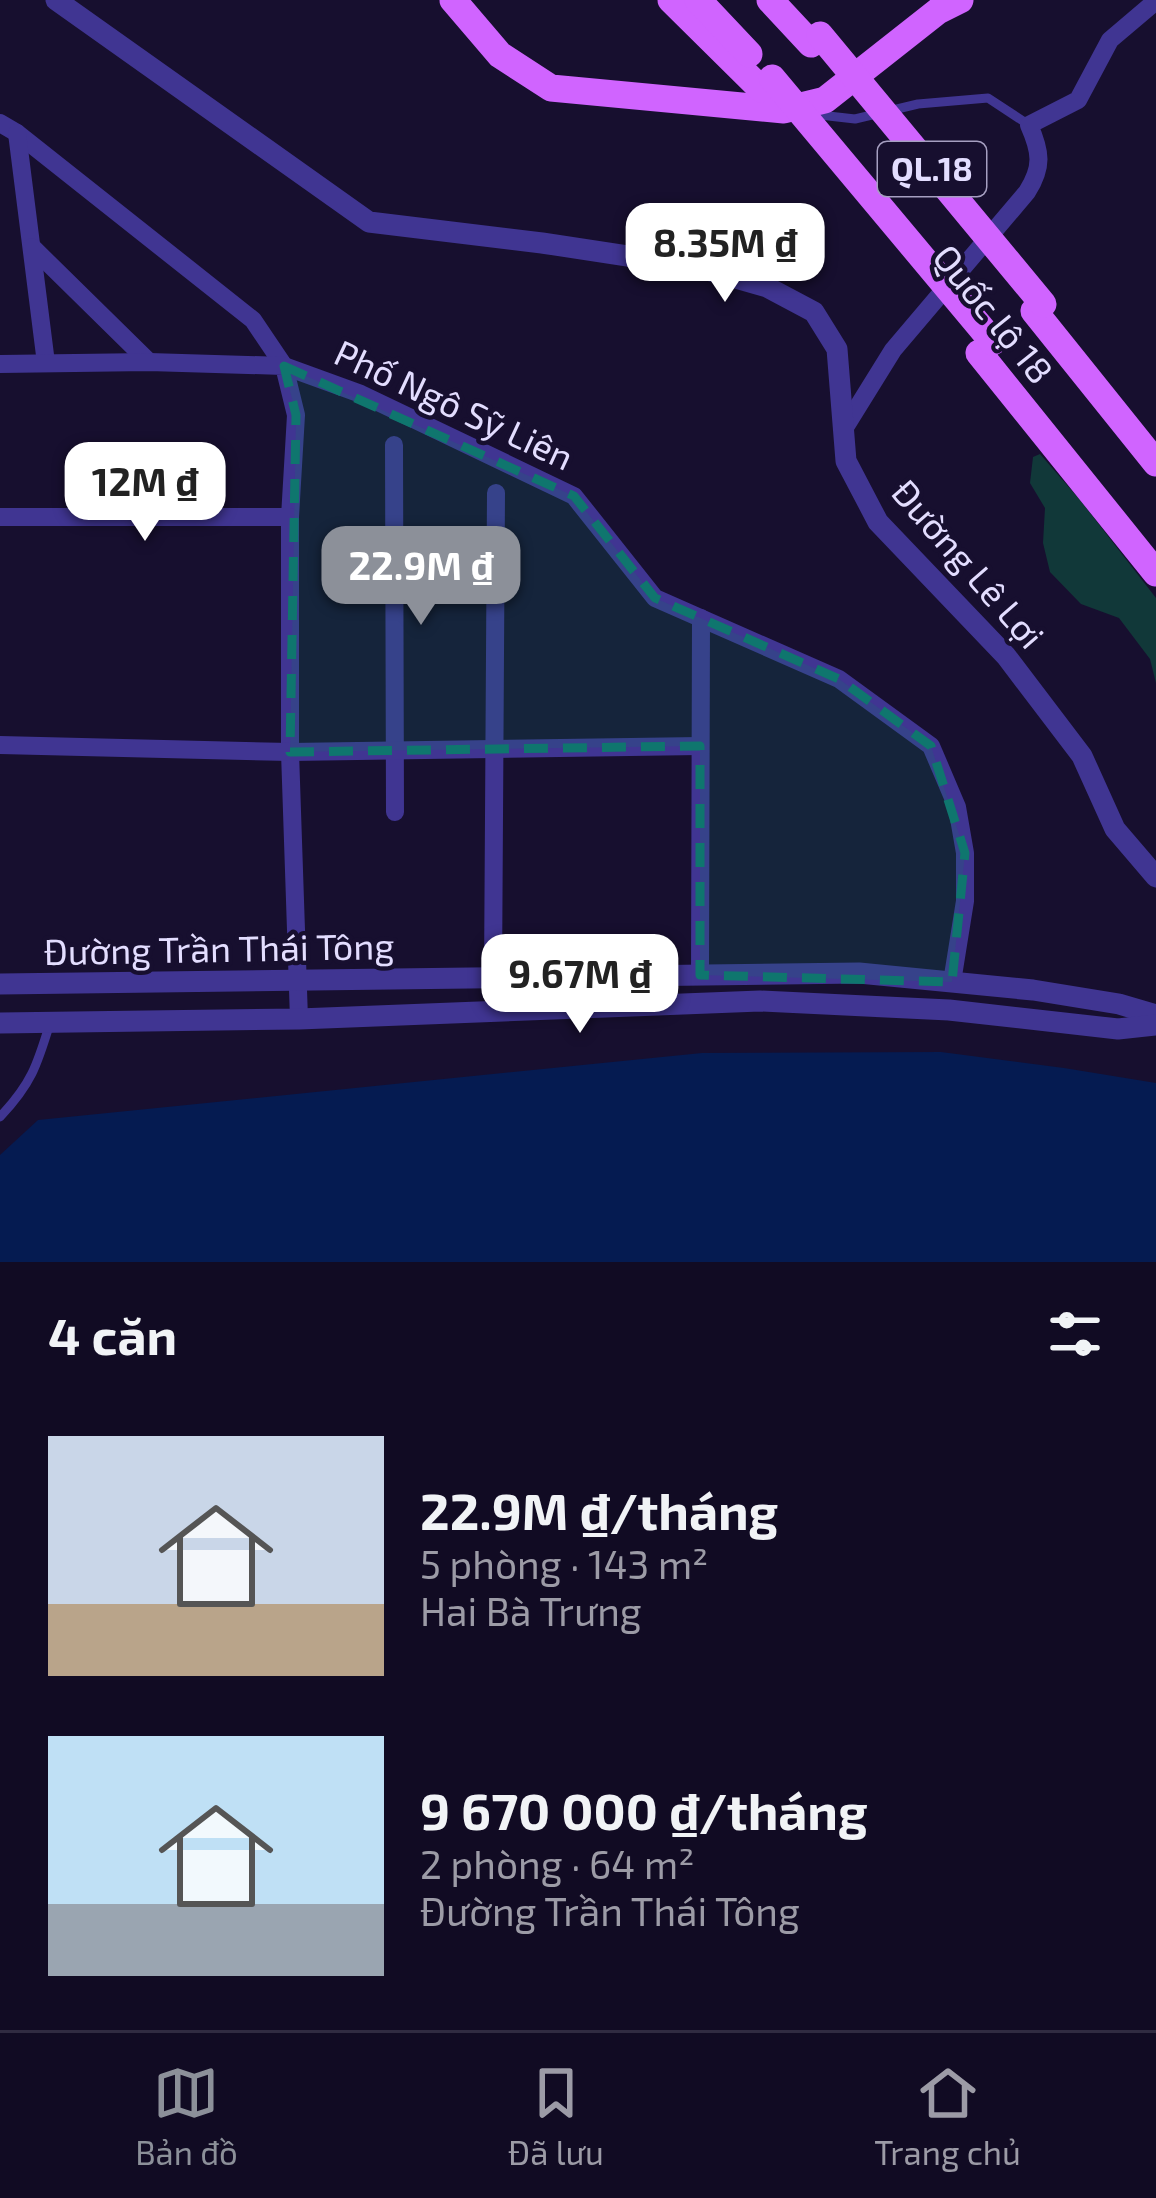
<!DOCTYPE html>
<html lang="vi">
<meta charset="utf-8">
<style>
body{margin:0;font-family:"Exo 2",sans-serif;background:#1a142b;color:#f1f3f6;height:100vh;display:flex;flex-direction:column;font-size:45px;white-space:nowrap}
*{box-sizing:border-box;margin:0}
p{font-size:39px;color:#9c9ba6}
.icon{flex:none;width:66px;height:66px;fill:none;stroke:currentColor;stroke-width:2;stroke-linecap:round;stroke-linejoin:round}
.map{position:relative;height:1262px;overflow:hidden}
.drawer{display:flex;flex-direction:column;background:#110b23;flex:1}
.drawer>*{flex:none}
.price{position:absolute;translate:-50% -102px;padding:0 27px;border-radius:24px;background:#fff;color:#222;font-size:39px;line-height:78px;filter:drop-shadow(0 3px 6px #0008)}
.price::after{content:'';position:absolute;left:50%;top:72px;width:36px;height:27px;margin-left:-18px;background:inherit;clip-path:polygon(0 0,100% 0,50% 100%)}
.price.current{background:#8c9099;color:#fff}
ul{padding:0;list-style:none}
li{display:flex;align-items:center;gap:36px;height:300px;padding:0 48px}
li span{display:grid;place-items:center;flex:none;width:336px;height:240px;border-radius:0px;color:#555}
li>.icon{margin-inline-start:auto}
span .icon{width:144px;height:144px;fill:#fffc;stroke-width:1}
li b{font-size:51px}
h2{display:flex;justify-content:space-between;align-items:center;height:144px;padding:0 48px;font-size:51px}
.tabs{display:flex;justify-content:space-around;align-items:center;height:168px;border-top:3px solid #302b41;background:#110b23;font-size:33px;color:#9c9ba6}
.tabs a{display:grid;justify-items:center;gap:6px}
.tabs .current{color:#8c9099}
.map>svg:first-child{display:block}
.green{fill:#113839}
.water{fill:#051b51}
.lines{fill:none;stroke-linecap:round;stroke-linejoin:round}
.service{stroke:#403592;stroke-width:9}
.minor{stroke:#403592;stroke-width:18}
.tertiary{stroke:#403592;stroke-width:21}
.primary{stroke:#d064ff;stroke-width:27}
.primary-bridge{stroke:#d064ff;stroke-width:27}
.marked{fill:#0f766e;fill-opacity:0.2;stroke:#0f766e;stroke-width:9;stroke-dasharray:24 15;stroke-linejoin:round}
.labels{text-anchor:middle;stroke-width:9;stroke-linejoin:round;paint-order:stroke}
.shield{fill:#170f2f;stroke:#a69fc1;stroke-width:3}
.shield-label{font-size:33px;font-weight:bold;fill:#e3ddff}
.street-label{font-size:36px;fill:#e3ddff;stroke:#170f2f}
</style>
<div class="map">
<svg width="1156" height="1262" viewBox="0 0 1156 1262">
<rect width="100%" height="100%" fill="#170f2f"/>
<!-- green -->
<path class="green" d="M1040,454L1080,500L1156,598V683L1150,659L1119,618L1081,604L1050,572L1043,543L1045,508L1030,483L1033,457Z"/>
<!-- water -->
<path class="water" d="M941,1052L1064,1068L1156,1083V1262H0V1155L38,1120L702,1053Z"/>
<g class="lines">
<!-- service -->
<g class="service">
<path d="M811,114L855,119L918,104L988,98L1029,125"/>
<path d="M0,1117C31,1084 37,1066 50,1023"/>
</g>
<!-- minor -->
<g class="minor">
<path d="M0,123L17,133L253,320L284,366L361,394L574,496L655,598L839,679L931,746L957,807L965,853V901L952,982"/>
<path d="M17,133L46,363"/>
<path d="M32,247L149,362"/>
<path d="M0,364L149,362L284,366L296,415L290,517V752L299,1019"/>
<path d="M844,429L893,350L1027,192C1043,167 1041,152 1029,125L1078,100L1110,40L1156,1"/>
<path d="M394,445L395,812"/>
<path d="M0,517H290"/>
<path d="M0,745L290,752L700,746"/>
<path d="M700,975L701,618"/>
<path d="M493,978L496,493"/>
</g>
<!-- tertiary -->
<g class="tertiary">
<path d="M56,0L369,222L542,243L693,266L767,287L814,312L837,349L846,461L878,522L1006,656L1082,756L1115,829L1156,877"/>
<path d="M0,984L859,973L1033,990L1119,1004L1156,1015"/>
<path d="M0,1023L299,1019L760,1001L949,1010L1118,1029L1156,1025"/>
</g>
<!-- primary -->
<g class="primary">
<path d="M453,0L500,55L551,88L784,110L825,100L938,11L960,0"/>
<path d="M671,0L761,89"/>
<path d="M698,0L749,54"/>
<path d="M770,0L811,44"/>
<path d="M1034,311L1156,463"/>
<path d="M979,353L1156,573"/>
</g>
<!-- primary-bridge -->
<g class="primary-bridge">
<path d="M820,35L1043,304"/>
<path d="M772,78L993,342"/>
</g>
</g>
<!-- marked area -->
<path class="marked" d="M284,366L574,496L655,598L839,679L931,746L965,853L952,982L700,975V746L290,752L296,415Z"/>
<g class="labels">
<!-- shield labels -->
<rect class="shield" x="878" y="142" width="108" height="54" rx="9"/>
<g class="shield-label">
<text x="932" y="181">QL.18</text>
</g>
<!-- street labels -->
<g class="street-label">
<text transform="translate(993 314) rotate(51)" y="13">Quốc lộ 18</text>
<text transform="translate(454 405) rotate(25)" y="13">Phố Ngô Sỹ Liên</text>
<text transform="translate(968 564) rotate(49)" y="13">Đường Lê Lợi</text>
<text transform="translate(219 949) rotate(-1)" y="13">Đường Trần Thái Tông</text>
</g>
</g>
</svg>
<b class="price" style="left:725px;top:305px">8.35M ₫</b>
<b class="price" style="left:145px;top:544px">12M ₫</b>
<b class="price current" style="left:421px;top:628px">22.9M ₫</b>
<b class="price" style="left:580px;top:1036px">9.67M ₫</b>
</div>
<section class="drawer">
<h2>4 căn<svg class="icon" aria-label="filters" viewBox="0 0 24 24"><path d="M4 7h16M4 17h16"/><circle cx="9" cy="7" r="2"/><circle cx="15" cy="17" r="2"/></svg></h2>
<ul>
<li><span style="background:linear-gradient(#c9d6e8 70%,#b9a48a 0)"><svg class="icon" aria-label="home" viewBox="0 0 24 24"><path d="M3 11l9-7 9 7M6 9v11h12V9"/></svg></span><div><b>22.9M ₫/tháng</b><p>5 phòng · 143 m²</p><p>Hai Bà Trưng</p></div></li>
<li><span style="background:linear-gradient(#bfe0f5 70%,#9aa5b1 0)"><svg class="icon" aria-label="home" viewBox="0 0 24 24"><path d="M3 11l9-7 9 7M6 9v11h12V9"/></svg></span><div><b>9 670 000 ₫/tháng</b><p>2 phòng · 64 m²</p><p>Đường Trần Thái Tông</p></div></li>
</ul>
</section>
<nav class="tabs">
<a class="current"><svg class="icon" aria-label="map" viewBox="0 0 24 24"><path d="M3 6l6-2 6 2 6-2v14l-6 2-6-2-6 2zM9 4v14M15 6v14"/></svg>Bản đồ</a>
<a><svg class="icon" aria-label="saved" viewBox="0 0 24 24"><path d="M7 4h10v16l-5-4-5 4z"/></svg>Đã lưu</a>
<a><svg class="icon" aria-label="home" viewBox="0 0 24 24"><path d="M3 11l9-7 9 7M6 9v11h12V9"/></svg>Trang chủ</a>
</nav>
